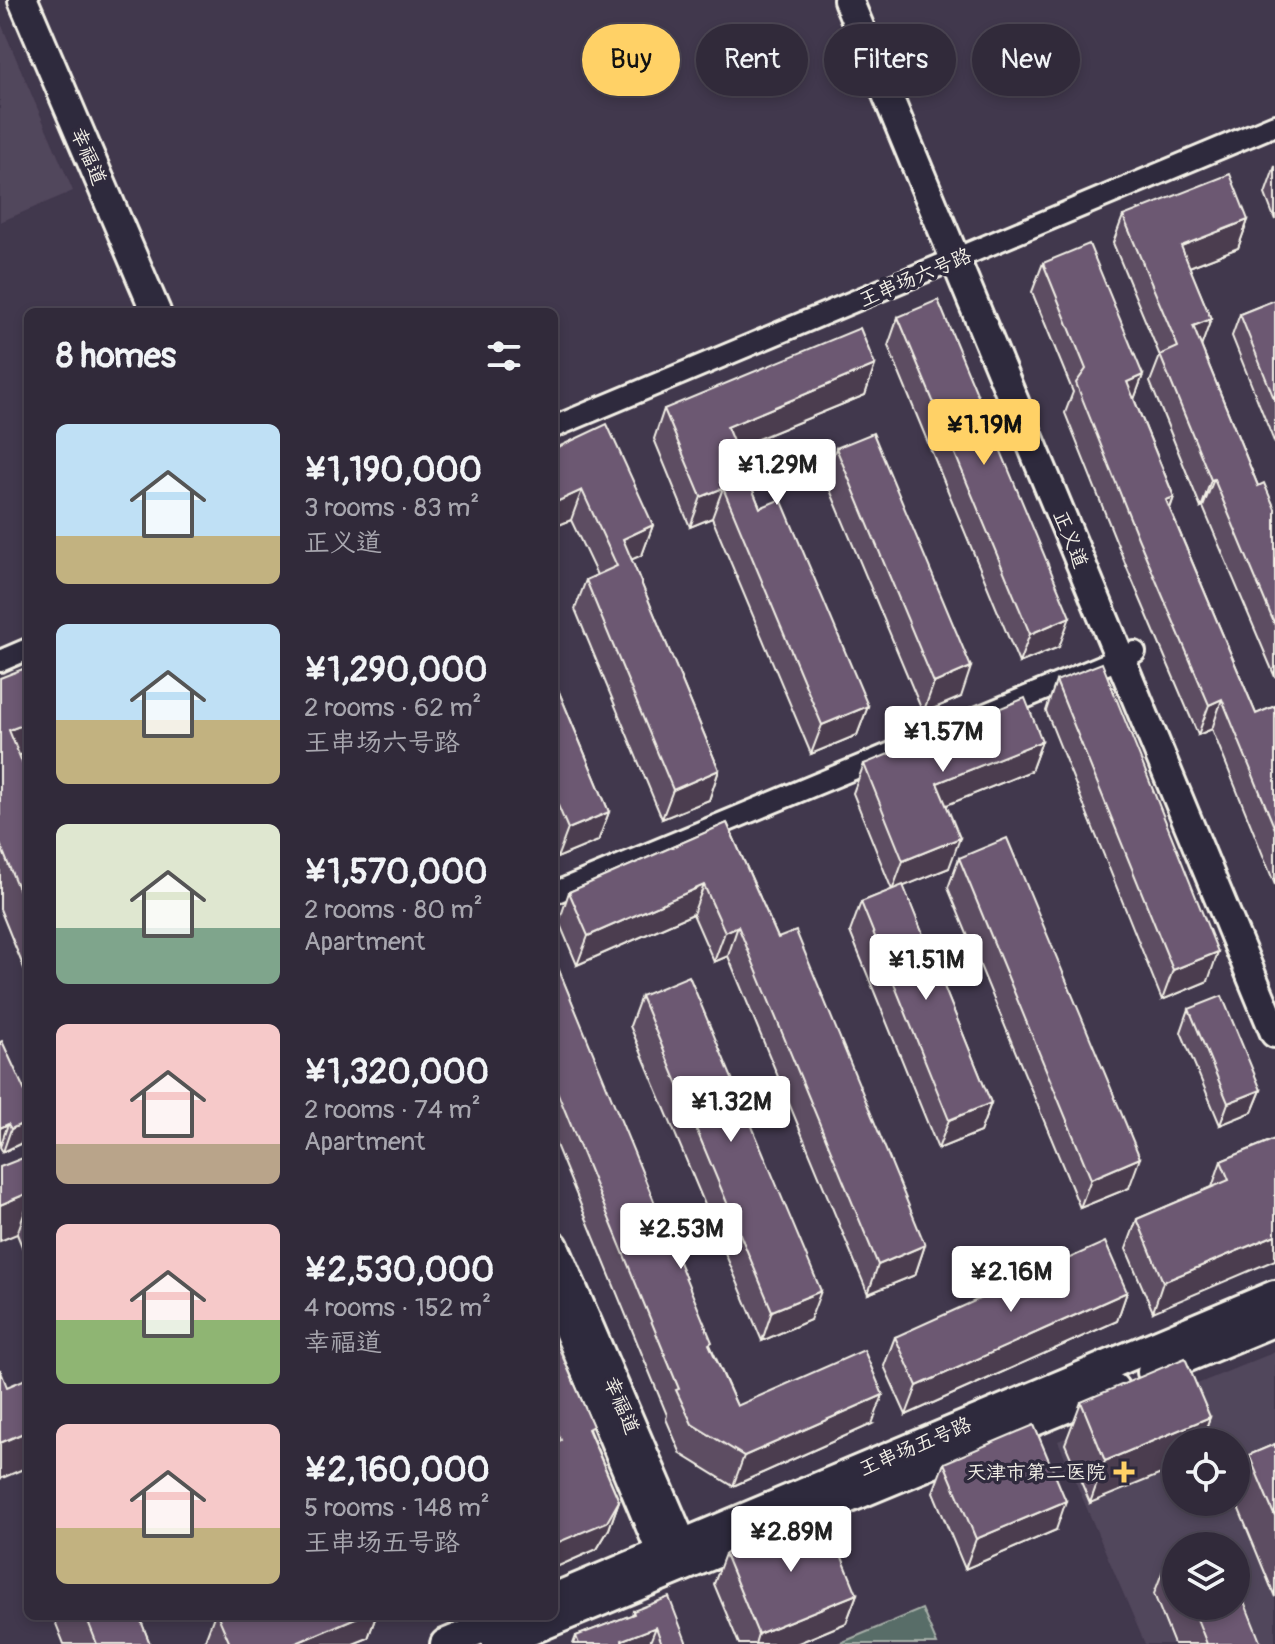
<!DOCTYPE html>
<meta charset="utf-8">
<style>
body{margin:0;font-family:Pangolin,"LXGW WenKai TC",sans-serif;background:#393242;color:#f1f3f6;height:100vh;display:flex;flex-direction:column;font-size:30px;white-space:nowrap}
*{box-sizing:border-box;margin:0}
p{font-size:26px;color:#a8a7af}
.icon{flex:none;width:44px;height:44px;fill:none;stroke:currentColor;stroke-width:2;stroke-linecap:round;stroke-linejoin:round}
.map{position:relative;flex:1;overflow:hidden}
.details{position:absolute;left:24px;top:308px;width:534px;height:1312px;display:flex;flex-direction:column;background:#312a3a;border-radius:12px;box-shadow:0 4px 12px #0003,0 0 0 2px #4c4654}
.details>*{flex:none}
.top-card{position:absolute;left:582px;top:24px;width:572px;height:72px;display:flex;gap:16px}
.buttons{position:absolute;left:1162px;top:1428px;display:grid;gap:16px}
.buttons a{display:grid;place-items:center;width:88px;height:88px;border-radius:50%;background:#312a3a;box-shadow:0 4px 12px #0003,0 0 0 2px #4c4654;font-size:40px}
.price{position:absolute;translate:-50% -68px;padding:0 18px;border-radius:8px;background:#fff;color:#222;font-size:26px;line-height:52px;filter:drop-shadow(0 2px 4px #0008)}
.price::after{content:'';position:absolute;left:50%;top:48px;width:24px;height:18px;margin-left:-12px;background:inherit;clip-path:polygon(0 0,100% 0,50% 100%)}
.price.current{background:#ffd166;color:#111}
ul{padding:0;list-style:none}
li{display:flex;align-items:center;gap:24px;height:200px;padding:0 32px}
li span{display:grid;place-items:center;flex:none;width:224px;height:160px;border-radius:12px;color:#555}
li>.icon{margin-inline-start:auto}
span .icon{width:96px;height:96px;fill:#fffc;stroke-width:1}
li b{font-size:34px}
h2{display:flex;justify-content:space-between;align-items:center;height:96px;padding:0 32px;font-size:34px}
.tag{padding:0 28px;border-radius:36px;background:#312a3a;box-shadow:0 4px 12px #0003,0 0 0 2px #4c4654;font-size:28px;line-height:72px}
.tag.current{background:#ffd166;color:#111}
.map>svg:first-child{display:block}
.built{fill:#51465b;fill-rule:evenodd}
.green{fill:#586d67;stroke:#a6afa8;stroke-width:2}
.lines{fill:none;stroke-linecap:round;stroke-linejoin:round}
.street-casing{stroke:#f4f1e8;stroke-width:26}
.secondary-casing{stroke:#f4f1e8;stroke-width:34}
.street{stroke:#2f2a3d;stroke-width:20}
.secondary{stroke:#2f2a3d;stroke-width:28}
.wall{fill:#5d4d62;stroke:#f4f1e8;stroke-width:2}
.shaded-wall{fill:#4c3e50;stroke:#f4f1e8;stroke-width:2}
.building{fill:#6c5972;stroke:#f4f1e8;stroke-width:2}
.poi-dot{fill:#ffd166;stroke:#2f2a3d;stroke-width:3}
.labels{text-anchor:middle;stroke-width:7;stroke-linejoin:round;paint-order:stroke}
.street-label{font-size:20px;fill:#f4f1e8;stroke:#2f2a3d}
.poi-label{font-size:20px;fill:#f4f1e8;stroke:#2f2a3d;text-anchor:end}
</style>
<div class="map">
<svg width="1275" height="1644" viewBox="0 0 1275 1644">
<rect width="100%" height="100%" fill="#41384d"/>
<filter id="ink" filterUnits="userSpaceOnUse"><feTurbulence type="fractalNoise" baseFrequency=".0125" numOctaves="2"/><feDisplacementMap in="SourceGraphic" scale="16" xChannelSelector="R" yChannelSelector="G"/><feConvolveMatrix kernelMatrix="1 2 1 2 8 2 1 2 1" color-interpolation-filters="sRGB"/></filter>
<g filter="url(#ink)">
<!-- built -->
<g class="built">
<path d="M0,21L73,191L0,222Z"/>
<path d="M1275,1352V1644H1145L1058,1441ZM1176,1442H1236V1502H1176ZM1176,1546H1236V1606H1176Z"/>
</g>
<!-- green -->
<path class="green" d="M922,1609L937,1644H838Z"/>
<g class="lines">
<!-- street casing -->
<g class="street-casing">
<g id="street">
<path d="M554,427L1275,125"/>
<path d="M0,661L28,649"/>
<path d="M554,893L1135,652"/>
</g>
</g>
<!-- secondary casing -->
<g class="secondary-casing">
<g id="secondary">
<path d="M23,0L156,312"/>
<path d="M848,0L1275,1033"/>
<path d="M554,1246L689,1560"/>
<path d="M554,1295L668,1568"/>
<path d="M1152,1372L1275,1321"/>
<path d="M554,1598L1275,1295"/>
<path d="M445,1644L511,1616"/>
<path d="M497,1644L1114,1388"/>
</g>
</g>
<!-- street -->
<use href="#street" class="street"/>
<!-- secondary -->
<use href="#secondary" class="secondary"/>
</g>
<!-- wall -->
<g class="wall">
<path d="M1275,166V220L1265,194Z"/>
<path d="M1123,216L1248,220L1238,248L1189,267L1211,319L1201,346L1258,486L1275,509V677L1203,507L1201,508L1150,382L1160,356L1113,243Z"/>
<path d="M1043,263L1143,375L1134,399L1174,497L1170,509L1256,714L1275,706V885L1212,729L1198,735L1127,568L1065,413L1073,392L1032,292Z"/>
<path d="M1275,300V444L1232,336L1240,314Z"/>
<path d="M898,317L1059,647L1019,663L888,346Z"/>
<path d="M875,365L865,395L736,448L760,508L868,706L857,735L811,754L712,518L690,527L654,439L664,409Z"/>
<path d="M836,448L961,697L923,713L825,478Z"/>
<path d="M554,449L653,525L642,555L631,559L719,770L709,800L662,819L575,609L586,580L597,575L571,520L554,527Z"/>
<path d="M0,678L19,755L28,777V978L0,909Z"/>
<path d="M554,680L609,812L598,841L557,858L554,851Z"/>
<path d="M1056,681L1208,981L1162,1000L1046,711Z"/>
<path d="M1042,741L1031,771L946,805L949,868L903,886L991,1103L980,1132L938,1149L850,932L861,902L892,890L853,793L864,764Z"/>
<path d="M727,823L778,938L925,1245L915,1275L868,1294L728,956L714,962L693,914L577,965L559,922L569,892Z"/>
<path d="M959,858L1129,1188L1080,1208L948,888Z"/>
<path d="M554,958L711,1347L737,1406L872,1424L733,1486L681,1454L666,1419L667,1415L554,1140Z"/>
<path d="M641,996L810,1320L762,1341L630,1026Z"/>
<path d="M1189,1009L1261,1090L1252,1112L1220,1125L1181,1032Z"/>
<path d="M0,1042L28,1098V1140L3,1152L0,1147Z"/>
<path d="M1275,1139L1153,1312L1126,1249L1137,1219L1212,1187L1221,1161Z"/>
<path d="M28,1156V1261L17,1234Z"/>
<path d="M1127,1292L1117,1321L906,1415L884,1366L895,1337Z"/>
<path d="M554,1337L591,1434L619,1501L609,1529L597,1549L554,1568Z"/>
<path d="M1081,1402L1210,1417L1201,1442H1176L1090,1503L1065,1444Z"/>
<path d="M1275,1444V1597L1236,1502V1492L1249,1455Z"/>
<path d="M944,1463L1056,1530L965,1569L933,1492Z"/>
<path d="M28,1526V1554L23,1541Z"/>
<path d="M1176,1549V1606H1236L1261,1644H1174L1154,1594L1170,1552Z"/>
<path d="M725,1554L857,1594L846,1623L796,1644H739L714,1584Z"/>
<path d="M633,1611L687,1644H651L650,1642L646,1644H573L576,1636L632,1615Z"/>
<path d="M53,1616H139L150,1644H64Z"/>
<path d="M214,1616H376L368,1638L353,1644H207L205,1640Z"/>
</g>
<!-- shaded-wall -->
<g class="shaded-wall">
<path d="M1248,220L1238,248L1171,274L1181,246Z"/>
<path d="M1211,319L1201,347L1193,326Z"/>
<path d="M875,365L865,395L716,456L727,427Z"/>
<path d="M1143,375L1132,405L1127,382Z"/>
<path d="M1214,479L1203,507L1201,508L1211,480Z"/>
<path d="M723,488L712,518L690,527L701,497Z"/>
<path d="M582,490L571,520L554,527V503Z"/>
<path d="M1174,497L1163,526L1166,500Z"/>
<path d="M653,525L642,555L617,566L623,539Z"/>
<path d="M1070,617L1059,647L1019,663L1030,634Z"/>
<path d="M971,667L961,697L923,713L934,683Z"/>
<path d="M1222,699L1212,729L1198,735L1209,705Z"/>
<path d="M868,706L857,735L811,754L822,725Z"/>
<path d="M28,723V752L0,763L9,730Z"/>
<path d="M1042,741L1031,771L927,813L937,783Z"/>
<path d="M719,770L709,800L662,819L673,790Z"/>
<path d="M609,812L598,841L557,858L568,829Z"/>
<path d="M960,838L949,868L892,891L903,861Z"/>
<path d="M704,885L693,914L577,965L588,936Z"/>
<path d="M738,926L728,956L714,962L725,932Z"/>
<path d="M1218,952L1208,981L1162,1000L1173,970Z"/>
<path d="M1261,1090L1252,1112L1220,1125L1228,1103Z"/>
<path d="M991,1103L980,1132L938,1149L949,1120Z"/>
<path d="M28,1121V1140L3,1152L11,1129Z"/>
<path d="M8,1124L0,1147V1128Z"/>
<path d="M1140,1158L1129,1188L1080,1208L1091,1179Z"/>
<path d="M28,1193V1203L17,1234L0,1241V1205Z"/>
<path d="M1275,1235V1260L1153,1312L1163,1282Z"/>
<path d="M925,1245L915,1275L868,1294L878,1265Z"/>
<path d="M821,1291L810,1320L762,1341L772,1311Z"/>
<path d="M1127,1292L1117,1321L906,1415L917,1386Z"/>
<path d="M883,1395L872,1424L733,1486L744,1456Z"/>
<path d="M1210,1417L1201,1442H1176V1468L1090,1503L1105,1461Z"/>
<path d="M28,1431V1467L0,1479V1443Z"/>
<path d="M619,1501L609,1529L597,1549L554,1568V1544Z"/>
<path d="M1066,1501L1056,1530L965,1569L976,1539Z"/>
<path d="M857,1594L846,1623L796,1644H755L758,1634Z"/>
<path d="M360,1616H376L368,1638L353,1644H294Z"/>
<path d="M656,1627L650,1642L646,1644H620L622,1640Z"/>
</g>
<!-- building -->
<g class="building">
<path d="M1230,174L1248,220L1181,246L1211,319L1193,326L1258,486L1264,483L1275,509V625L1214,479L1211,480L1160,355L1178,347L1123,216Z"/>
<path d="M1089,244L1143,375L1127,382L1174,497L1166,500L1256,714L1275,706V829L1222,699L1209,705L1138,538L1076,383L1086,369L1043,263Z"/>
<path d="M938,300L1070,617L1030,634L898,317Z"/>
<path d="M1275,300V401L1240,314Z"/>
<path d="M860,328L875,365L727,427L760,508L781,499L868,706L822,725L723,488L701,497L664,409Z"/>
<path d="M607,424L653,525L623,539L719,770L673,790L586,580L617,566L582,490L554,503V449Z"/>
<path d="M873,433L971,667L934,683L836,448Z"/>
<path d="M1102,663L1218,952L1173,970L1056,681Z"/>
<path d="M28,667V723L9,730L28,777V913L0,844V678Z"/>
<path d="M554,680L609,812L568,829L554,796Z"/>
<path d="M1025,698L1042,741L937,783L960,838L903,861L864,764Z"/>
<path d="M727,823L778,938L796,931L925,1245L878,1265L738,926L725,932L704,885L588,936L569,892Z"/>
<path d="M1007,838L1140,1158L1091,1179L959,858Z"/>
<path d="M903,885L991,1103L949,1120L861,902Z"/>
<path d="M554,958L712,1342L709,1344L737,1406L864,1350L883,1395L744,1456L692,1424L676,1390L679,1389L554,1084Z"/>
<path d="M689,976L821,1291L772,1311L641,996Z"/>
<path d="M1222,996L1261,1090L1228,1103L1189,1009Z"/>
<path d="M2,1041L28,1098V1121L11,1129L8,1124L0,1128V1042Z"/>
<path d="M1275,1139V1235L1163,1282L1137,1219L1229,1180L1221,1161Z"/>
<path d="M28,1156V1193L0,1205V1167Z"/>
<path d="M1105,1242L1127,1292L917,1386L895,1337Z"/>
<path d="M554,1337L593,1426L588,1429L619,1501L607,1522L554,1544V1489L556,1488L554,1482V1444L561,1440L554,1423Z"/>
<path d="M1185,1358L1210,1417L1105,1461L1081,1402Z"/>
<path d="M0,1369L7,1387L28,1378V1431L0,1443Z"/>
<path d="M1034,1425L1066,1501L976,1539L944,1463Z"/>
<path d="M1275,1444V1517L1249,1455Z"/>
<path d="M824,1513L857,1594L758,1634L725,1554Z"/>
<path d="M1216,1533L1222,1546H1184Z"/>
<path d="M1176,1549V1568L1170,1552Z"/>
<path d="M1236,1581L1261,1644H1207L1192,1606H1236Z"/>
<path d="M669,1597L687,1644H662L656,1627L622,1640L623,1644H579L576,1636L634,1614L633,1611Z"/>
<path d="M86,1616H139L150,1644H97Z"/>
<path d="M218,1616H360L294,1644H230Z"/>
</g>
</g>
<!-- markers -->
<path class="poi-dot" d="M1120 1460h8v8h8v8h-8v8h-8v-8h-8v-8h8z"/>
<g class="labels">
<!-- street labels -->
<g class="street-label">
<text transform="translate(89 156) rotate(67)" y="7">幸福道</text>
<text transform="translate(915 277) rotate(-23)" y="7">王串场六号路</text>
<text transform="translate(1071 539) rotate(68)" y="7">正义道</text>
<text transform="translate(622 1405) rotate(67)" y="7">幸福道</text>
<text transform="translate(915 1446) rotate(-23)" y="7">王串场五号路</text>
</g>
<!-- poi labels -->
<g class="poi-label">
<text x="1106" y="1479">天津市第二医院</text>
</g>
</g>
</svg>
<div class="buttons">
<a><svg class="icon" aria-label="locate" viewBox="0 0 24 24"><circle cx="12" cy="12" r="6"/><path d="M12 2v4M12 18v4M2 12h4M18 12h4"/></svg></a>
<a><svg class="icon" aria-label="layers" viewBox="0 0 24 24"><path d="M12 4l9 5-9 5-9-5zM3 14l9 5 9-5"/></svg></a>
</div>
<b class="price current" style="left:984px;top:467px">¥1.19M</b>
<b class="price" style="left:777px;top:507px">¥1.29M</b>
<b class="price" style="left:943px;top:774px">¥1.57M</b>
<b class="price" style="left:926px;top:1002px">¥1.51M</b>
<b class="price" style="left:731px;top:1144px">¥1.32M</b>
<b class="price" style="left:681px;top:1271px">¥2.53M</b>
<b class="price" style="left:1011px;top:1314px">¥2.16M</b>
<b class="price" style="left:791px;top:1574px">¥2.89M</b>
<div class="top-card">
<a class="tag current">Buy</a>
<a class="tag">Rent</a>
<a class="tag">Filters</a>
<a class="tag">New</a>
</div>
<section class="details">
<h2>8 homes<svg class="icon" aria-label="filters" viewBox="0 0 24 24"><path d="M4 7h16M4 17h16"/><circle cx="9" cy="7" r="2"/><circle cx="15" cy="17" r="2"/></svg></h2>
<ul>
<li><span style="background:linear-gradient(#bfe0f5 70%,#c2b280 0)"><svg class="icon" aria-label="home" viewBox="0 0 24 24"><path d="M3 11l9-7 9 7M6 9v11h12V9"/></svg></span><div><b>¥1,190,000</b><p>3 rooms · 83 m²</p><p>正义道</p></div></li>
<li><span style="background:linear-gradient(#bfe0f5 60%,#c2b280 0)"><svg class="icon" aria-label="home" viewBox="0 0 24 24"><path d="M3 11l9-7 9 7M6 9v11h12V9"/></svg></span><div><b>¥1,290,000</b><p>2 rooms · 62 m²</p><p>王串场六号路</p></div></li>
<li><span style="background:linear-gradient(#dfe7d0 65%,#7fa58c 0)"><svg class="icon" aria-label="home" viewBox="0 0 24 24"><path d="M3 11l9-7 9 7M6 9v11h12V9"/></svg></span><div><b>¥1,570,000</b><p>2 rooms · 80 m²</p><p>Apartment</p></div></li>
<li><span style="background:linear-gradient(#f6c9c9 75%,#b9a48a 0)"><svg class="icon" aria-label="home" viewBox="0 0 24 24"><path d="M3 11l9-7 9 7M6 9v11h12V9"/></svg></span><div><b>¥1,320,000</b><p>2 rooms · 74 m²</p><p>Apartment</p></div></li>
<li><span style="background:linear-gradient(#f6c9c9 60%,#8fb573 0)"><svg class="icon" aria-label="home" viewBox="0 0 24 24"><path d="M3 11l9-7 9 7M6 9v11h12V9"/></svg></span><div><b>¥2,530,000</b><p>4 rooms · 152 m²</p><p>幸福道</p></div></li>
<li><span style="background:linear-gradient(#f6c9c9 65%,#c2b280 0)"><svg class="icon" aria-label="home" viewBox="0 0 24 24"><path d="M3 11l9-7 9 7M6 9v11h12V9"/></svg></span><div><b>¥2,160,000</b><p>5 rooms · 148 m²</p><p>王串场五号路</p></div></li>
</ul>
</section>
</div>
